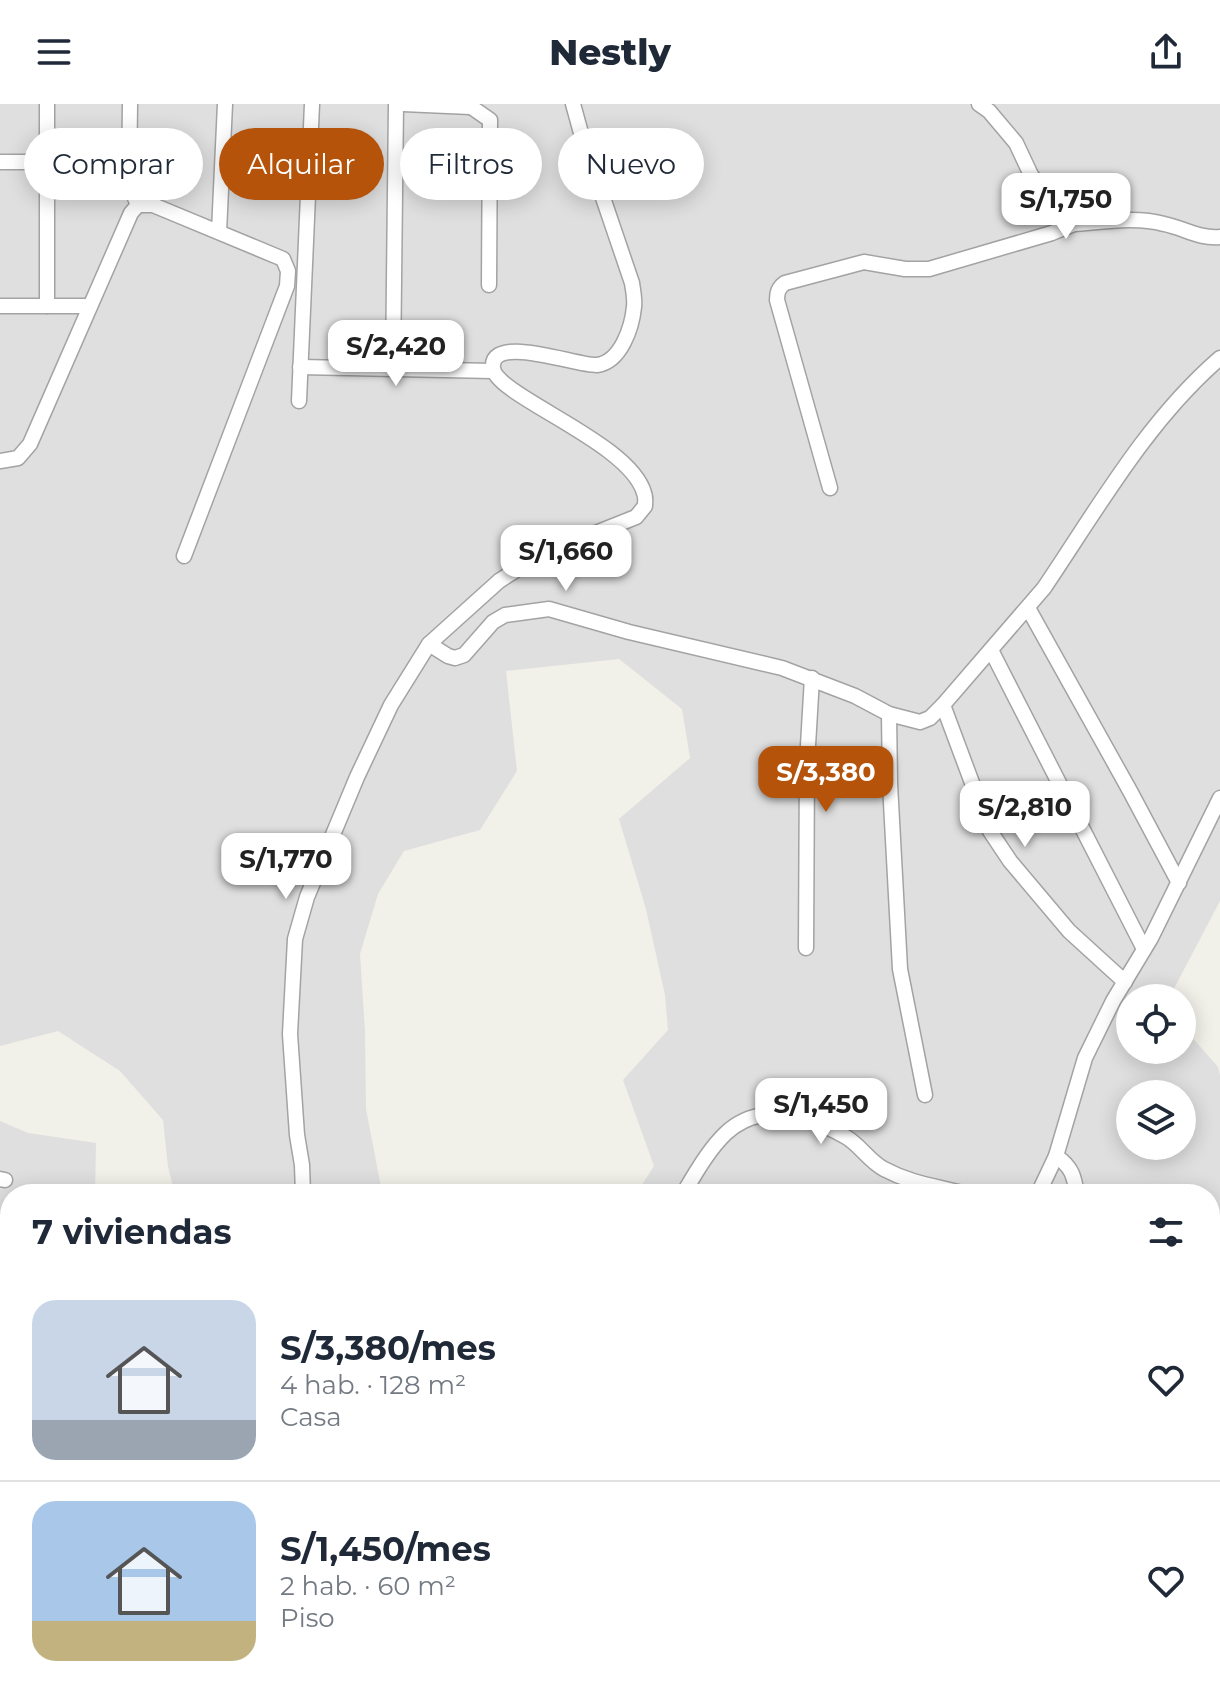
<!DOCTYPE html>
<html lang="es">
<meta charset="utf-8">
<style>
body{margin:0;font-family:Montserrat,sans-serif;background:#f2f2f3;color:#1f2937;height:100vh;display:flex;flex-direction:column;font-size:30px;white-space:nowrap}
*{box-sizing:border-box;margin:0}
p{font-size:26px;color:#747a83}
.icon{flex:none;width:44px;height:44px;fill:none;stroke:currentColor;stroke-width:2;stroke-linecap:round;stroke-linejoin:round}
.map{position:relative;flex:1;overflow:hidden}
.details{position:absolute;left:0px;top:1080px;width:1220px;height:514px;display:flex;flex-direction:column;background:#fff;border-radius:32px 32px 0 0;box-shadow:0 4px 20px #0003}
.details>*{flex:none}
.top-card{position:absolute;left:24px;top:24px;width:800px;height:72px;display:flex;gap:16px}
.controls{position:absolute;left:1116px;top:880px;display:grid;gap:16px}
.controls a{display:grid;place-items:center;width:80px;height:80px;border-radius:50%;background:#fff;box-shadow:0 4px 20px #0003;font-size:40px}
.price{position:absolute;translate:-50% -68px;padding:0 18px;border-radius:16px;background:#fff;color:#222;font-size:26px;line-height:52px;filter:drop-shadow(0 2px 4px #0008)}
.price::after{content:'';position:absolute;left:50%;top:48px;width:24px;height:18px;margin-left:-12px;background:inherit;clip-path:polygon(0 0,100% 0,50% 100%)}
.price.selected{background:#b45309;color:#fff}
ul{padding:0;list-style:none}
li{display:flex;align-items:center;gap:24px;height:200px;padding:0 32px}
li+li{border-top:2px solid #e0e1e3}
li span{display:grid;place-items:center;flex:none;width:224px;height:160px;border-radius:24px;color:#555}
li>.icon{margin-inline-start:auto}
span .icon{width:96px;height:96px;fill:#fffc;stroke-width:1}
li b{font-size:34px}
h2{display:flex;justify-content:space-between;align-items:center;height:96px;padding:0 32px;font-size:34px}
.tag{padding:0 28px;border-radius:36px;background:#fff;box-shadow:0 4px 20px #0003;font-size:28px;line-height:72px}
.tag.selected{background:#b45309;color:#fff}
header{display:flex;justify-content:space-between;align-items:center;height:104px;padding:0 32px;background:#fff;font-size:36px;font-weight:800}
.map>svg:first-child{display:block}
.residential{fill:#e0dfdf;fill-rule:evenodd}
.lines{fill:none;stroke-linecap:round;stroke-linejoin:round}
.minor-casing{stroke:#a3a3a3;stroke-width:17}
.minor{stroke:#fff;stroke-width:14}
</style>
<header><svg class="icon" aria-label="menu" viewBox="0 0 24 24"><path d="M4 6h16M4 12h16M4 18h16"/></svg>Nestly<svg class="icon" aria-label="share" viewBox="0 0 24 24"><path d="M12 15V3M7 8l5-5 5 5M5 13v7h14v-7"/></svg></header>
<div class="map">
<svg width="1220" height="1593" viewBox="0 0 1220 1593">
<rect width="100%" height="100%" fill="#f1f0e9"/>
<!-- residential -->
<g class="residential">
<path d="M0,0H1220V797L1169,894H1130V946H1182V922L1218,963L1220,971V1302L1210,1307V1090H636L654,1062L623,976L668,926L665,891L646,805L619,715L690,654L682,605L619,555L506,567L517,667L480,726L404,747L378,790L360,850L365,927L366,1005L381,1083L377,1090H175L168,1063L163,1016L120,967L58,927L0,942ZM1130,990H1182V1042H1130Z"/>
<path d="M0,1017L28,1029L96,1039L95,1090H10V1247L0,1245Z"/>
<path d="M402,1584H813L805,1593H401Z"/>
</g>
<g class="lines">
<!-- minor casing -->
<g class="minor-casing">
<g id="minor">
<path d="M47,0V202"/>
<path d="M130,0L129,80L138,101"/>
<path d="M403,0L470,3"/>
<path d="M467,0L490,16L489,181"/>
<path d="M573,0L581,29L632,179C633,186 635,195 634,203C632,223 621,258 597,261C580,263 489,228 493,264C496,292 630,338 644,389C646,393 645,398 645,402L636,413L538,452L499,477L429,540L448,552L455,554L464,551L493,518L505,511L549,505L629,528L782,564L855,592L889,610L920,618L930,614L943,601L1044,484C1098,404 1147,317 1220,254"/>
<path d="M979,0L989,7L1016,39L1031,71L1059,108L1074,120C1102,118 1136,112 1164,120C1184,124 1199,135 1220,133"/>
<path d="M0,58H47"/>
<path d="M219,128L225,0"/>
<path d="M0,202H90"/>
<path d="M300,263L493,267"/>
<path d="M393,265L396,0"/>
<path d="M299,297L312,0"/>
<path d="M0,357L18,354L30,340L131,109L138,101H153L283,155L288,167L287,182L184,452"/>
<path d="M830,384L777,196C777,189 778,184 785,179L864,158L905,165H929L1052,129L1074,120"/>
<path d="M1028,504L1130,687L1179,779"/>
<path d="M991,546L1144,845"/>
<path d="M943,601L990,727L1010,757L1069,827L1125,878"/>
<path d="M889,610L890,680L900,865L925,991"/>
<path d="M806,844L807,658L812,574"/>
<path d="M1056,1052C1072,1063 1074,1072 1077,1090"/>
<path d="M0,1075L5,1076"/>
<path d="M303,1090L302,1061L297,1031L290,930L295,835L307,793L357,673L391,601L429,540"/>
<path d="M683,1090C695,1070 709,1045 726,1029C761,997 808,1011 846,1033C860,1041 869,1057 884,1065C912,1080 936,1082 966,1090"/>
<path d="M1034,1090L1039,1088L1056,1052L1085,954L1113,897L1151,834L1220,694"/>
<path d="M1210,1194L1220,1185"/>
<path d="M1210,1264L1220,1256"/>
<path d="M1210,1518L1220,1530"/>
<path d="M316,1584V1593"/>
<path d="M701,1592L707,1584"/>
<path d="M521,1593L522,1584"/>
</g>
</g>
<!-- minor -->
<use href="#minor" class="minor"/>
</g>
</svg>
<div class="controls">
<a><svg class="icon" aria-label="locate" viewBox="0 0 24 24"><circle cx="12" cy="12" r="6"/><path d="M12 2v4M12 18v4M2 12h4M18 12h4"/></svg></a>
<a><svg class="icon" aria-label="layers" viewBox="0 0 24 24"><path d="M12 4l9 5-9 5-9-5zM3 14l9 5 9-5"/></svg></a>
</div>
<b class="price" style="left:1066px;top:137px">S/1,750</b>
<b class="price" style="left:396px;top:284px">S/2,420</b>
<b class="price" style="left:566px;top:489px">S/1,660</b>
<b class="price selected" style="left:826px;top:710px">S/3,380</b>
<b class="price" style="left:1025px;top:745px">S/2,810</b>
<b class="price" style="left:286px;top:797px">S/1,770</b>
<b class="price" style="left:821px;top:1042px">S/1,450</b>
<div class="top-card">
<a class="tag">Comprar</a>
<a class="tag selected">Alquilar</a>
<a class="tag">Filtros</a>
<a class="tag">Nuevo</a>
</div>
<section class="details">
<h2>7 viviendas<svg class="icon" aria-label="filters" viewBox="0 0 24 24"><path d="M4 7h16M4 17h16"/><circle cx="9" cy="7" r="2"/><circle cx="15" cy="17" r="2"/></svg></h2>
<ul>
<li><span style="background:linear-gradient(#c9d6e8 75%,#9aa5b1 0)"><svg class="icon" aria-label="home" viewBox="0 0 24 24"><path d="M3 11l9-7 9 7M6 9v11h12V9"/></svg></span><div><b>S/3,380/mes</b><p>4 hab. · 128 m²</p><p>Casa</p></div><svg class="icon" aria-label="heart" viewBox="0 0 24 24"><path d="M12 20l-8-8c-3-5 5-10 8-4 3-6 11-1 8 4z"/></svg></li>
<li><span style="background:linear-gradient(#a9c7e8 75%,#c2b280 0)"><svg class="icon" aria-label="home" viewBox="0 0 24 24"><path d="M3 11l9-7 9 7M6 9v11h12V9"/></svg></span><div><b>S/1,450/mes</b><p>2 hab. · 60 m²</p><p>Piso</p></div><svg class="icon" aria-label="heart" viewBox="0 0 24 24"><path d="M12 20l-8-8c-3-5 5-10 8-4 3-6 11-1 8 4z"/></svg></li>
</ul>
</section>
</div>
